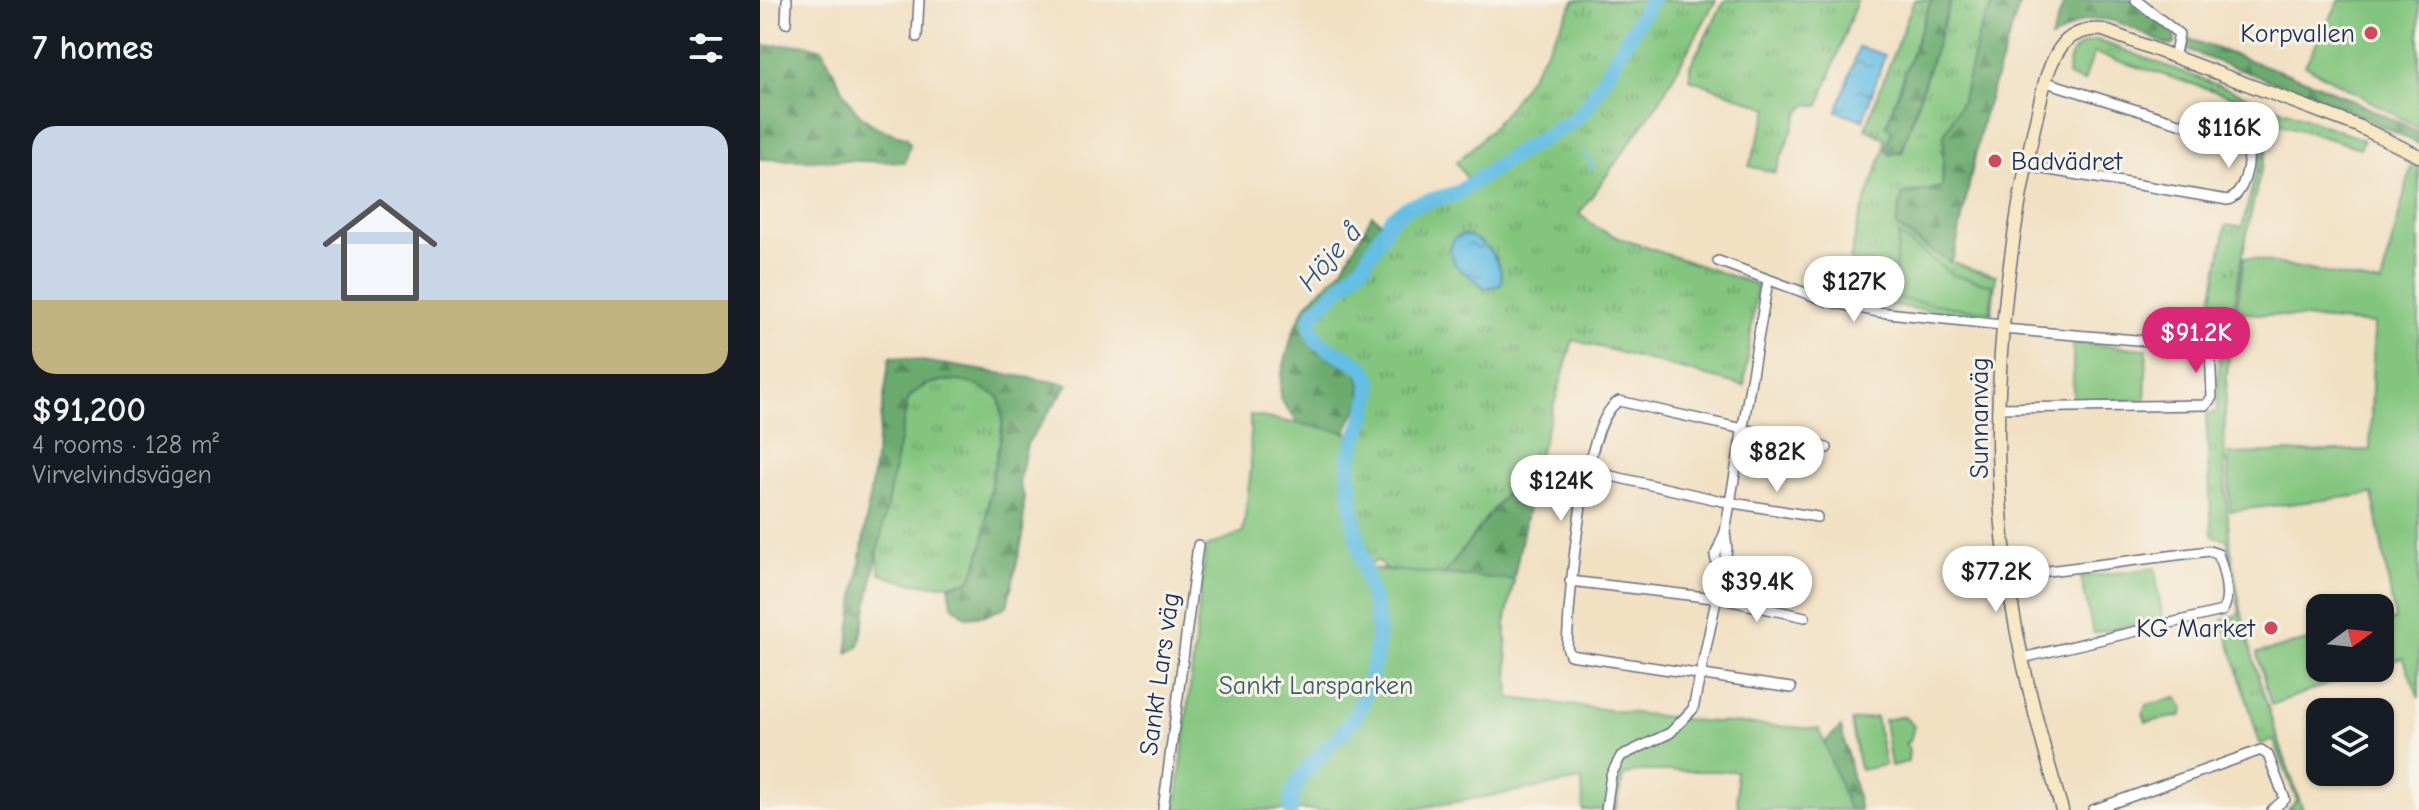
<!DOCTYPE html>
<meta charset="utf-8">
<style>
body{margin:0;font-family:"Comic Neue",sans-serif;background:#242831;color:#f1f3f6;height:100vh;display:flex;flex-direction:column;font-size:30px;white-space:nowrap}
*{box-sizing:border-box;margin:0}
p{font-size:26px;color:#9ea1a6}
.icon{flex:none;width:44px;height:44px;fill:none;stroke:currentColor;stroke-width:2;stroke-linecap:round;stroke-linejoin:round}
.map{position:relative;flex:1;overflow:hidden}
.drawer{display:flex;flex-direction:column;background:#171b24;width:760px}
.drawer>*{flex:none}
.needle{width:52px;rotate:75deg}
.controls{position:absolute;left:1546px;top:594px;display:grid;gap:16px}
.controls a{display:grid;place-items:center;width:88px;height:88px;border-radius:16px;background:#171b24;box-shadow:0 2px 6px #0004;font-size:40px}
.price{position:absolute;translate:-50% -68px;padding:0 18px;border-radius:28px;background:#fff;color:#222;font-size:26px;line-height:52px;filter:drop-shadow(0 2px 4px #0008)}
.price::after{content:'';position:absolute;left:50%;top:48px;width:24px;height:18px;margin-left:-12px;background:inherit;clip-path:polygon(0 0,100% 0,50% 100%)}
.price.active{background:#db2777;color:#fff}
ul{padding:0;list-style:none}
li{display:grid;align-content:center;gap:16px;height:424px;padding:0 32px}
li span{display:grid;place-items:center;height:248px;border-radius:24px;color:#555}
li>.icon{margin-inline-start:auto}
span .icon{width:144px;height:144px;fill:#fffc;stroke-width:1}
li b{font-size:34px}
h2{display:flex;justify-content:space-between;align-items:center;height:96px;padding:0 32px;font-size:34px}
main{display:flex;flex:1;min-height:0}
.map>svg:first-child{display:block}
.grass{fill:url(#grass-tufts);stroke:#4f7a6e;stroke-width:2;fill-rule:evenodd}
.forest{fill:url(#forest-firs);stroke:#426c66;stroke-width:2}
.park{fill:#83c57e;stroke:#4f7a6e;stroke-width:2}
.water{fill:url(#water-ripples);stroke:#4076a0;stroke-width:2}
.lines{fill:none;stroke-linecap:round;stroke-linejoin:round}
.stream{stroke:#65bee3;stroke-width:3}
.river{stroke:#65bee3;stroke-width:16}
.street-casing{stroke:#666d81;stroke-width:12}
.secondary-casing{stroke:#666d81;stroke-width:15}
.street{stroke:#fff;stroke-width:9}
.secondary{stroke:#f7e8c3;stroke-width:12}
.poi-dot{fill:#d1495b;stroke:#f7f3e8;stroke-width:3}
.labels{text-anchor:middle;stroke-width:6;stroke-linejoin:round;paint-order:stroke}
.poi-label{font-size:26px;fill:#1b2f5e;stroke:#f7f3e8;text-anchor:end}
.street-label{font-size:26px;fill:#1b2f5e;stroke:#f7f3e8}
.park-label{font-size:26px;fill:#3a5c68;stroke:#f7f3e8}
.water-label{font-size:28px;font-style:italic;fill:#2e537f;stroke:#f7f3e8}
</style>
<main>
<section class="drawer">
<h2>7 homes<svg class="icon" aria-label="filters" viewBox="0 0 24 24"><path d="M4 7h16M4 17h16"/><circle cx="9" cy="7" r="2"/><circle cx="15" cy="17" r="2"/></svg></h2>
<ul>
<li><span style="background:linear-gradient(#c9d6e8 70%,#c2b280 0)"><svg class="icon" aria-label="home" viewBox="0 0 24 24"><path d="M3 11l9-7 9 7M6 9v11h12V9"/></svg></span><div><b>$91,200</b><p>4 rooms · 128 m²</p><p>Virvelvindsvägen</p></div></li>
</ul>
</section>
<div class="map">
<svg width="1659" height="810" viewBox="0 0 1659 810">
<defs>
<pattern id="grass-tufts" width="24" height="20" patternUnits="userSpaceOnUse" patternTransform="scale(2)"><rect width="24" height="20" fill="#83c57e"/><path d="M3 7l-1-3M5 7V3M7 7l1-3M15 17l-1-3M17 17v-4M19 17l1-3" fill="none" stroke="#6aa06a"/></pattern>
<pattern id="forest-firs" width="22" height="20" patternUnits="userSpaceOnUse" patternTransform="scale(2)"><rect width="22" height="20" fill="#6aaa6d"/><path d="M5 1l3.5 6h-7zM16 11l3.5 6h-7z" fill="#568b5d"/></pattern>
<pattern id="water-ripples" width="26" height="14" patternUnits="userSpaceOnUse" patternTransform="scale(2)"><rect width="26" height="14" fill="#65bee3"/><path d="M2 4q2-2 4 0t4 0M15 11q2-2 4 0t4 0" fill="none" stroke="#529bbb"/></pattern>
</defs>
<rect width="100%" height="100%" fill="#f7f3e8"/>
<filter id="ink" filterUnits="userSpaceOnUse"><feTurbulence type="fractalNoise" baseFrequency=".0125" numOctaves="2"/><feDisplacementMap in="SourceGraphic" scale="16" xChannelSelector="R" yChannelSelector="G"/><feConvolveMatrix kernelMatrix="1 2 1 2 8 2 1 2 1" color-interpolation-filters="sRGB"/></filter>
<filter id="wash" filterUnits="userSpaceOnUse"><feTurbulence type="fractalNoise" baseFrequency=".006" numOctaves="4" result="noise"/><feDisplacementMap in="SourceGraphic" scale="32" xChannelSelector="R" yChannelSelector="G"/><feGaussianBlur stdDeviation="1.8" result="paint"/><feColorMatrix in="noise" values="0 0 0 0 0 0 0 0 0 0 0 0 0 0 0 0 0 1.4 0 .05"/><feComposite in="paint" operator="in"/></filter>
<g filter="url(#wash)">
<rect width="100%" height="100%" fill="#f1e0c2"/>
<!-- grass -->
<g class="grass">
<path d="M815,0H956L899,102L819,214L839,229L859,238L997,285L984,386L813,340L777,462L750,487L675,587L625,570L618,561L608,563C599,529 589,480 597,445C602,422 619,405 614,380C608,350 565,359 555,323L571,298L607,267L636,222L648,211L700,196L708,180L696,162C751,118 780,61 815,0ZM695,239H716L737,259L725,288L691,256Z"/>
<path d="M965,0H1097L1059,106L1048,104L1039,113L1015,173L989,166L1009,108L930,79V66Z"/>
<path d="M1154,0H1171L1126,126L1133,129L1126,149L1130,155L1142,152L1191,0H1235L1219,33L1203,99L1184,135L1182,188L1176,191L1148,192L1136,226C1167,250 1197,269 1236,275L1231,318L1082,300L1098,222L1124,150L1125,138L1105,129Z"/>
<path d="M1337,40L1604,140L1600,148L1514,122C1467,287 1445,462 1486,631C1501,692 1522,751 1543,810H1528L1537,801L1514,740L1500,744L1463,620L1480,614L1467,539L1452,536L1446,414L1457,412L1460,336L1445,337L1466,225L1482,227L1504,141L1479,131L1486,101L1334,53L1324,82L1308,76C1309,51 1313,46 1337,40Z"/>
<path d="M186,380L216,383L239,397C247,427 238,448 232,477C224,519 230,538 210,581C181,588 149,585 120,574L117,549L148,399L160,386Z"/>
</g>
<!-- forest -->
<g class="forest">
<path d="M1171,0H1191L1141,152L1130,154L1126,149L1132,130L1126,126Z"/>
<path d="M1235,0H1261L1223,118L1194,257L1189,262L1136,226L1142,195L1182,187L1184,135L1203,99L1219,33Z"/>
<path d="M1305,0H1372L1414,33L1415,43L1411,46C1382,36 1352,9 1318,23C1308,27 1301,36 1291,39Z"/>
<path d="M1429,39L1557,84L1659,132V144L1574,104L1423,49Z"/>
<path d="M45,44L62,49C88,96 89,124 146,137L150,144L145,162L0,159V46Z"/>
<path d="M612,215L620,222C615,259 571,286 547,313C538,349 570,358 597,371C610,406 597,402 587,430C583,439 582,451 580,461L540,443L537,421L520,399L521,376L533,332L546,305L583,268Z"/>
<path d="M130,356L308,384L267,444L259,483L264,497L263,536L247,606L227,615L206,617L192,605L189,586L210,580C230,538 224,519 232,477C238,448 247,427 239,397C209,378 174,371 148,399L99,647L87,653Z"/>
<path d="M777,462L745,623L750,698L761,706L634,734L675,587L750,487Z"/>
<path d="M1081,727L1100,810H990L1013,787L945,731L1064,743Z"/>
</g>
<!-- park -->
<g class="park">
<path d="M1580,0H1659V128L1545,65Z"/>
<path d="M1655,153L1659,156V698L1643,658L1620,665V624L1635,620L1613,494L1470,511L1468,454L1610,450L1614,324L1476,312L1484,257L1621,284Z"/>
<path d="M1139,235L1193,275L1233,285L1230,312L1132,298Z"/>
<path d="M1313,343L1387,349L1385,400L1313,401Z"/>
<path d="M490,415L590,433L582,471L604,568L754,580L745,623L750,698L941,721L1059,729L1089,810H978L976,771H881L863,776L855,810H823L822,780L648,810H416L446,547L483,532L491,469Z"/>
<path d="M1395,568L1402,618L1333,633L1321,577Z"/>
<path d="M1560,638V668H1613L1511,705L1497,653Z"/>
<path d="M1417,698L1424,710L1421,716L1386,722L1383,713L1386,705Z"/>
<path d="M1144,716L1154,726L1150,741L1145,743L1149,749L1148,762L1131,766L1124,720Z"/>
<path d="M1116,717L1125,765L1100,770L1091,721Z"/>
</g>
<!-- water -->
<g class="water">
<path d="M1099,47L1125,55L1103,120L1077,111Z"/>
<path d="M702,235C723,236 746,265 741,285L725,288L695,265L690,249L694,239Z"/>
</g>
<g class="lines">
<!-- stream -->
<path class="stream" d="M824,150L833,169"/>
<!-- river -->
<path class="river" d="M531,810C526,778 576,744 594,718C605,703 617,656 618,637C619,615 610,592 605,571C598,543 589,498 589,469C590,441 615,405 610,381C604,349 543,358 552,315L604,264L632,218L648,207L698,193L757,153L813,121L827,107L891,0"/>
</g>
</g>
<g filter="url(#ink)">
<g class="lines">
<!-- street casing -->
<g class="street-casing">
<g id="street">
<path d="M1376,0L1419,34L1414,58"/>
<path d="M26,23L27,0"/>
<path d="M157,37L159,0"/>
<path d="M1266,166L1468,200C1484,195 1491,163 1487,148L1474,140L1286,82"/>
<path d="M958,261L1070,302L1118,312L1242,325"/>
<path d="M1239,408L1446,405L1452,397L1450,346L1242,329"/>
<path d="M829,471L962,501L1057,517"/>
<path d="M959,572L955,556L965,532"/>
<path d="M1248,576L1449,551L1458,554C1463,568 1472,599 1462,611L1262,658"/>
<path d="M810,581L962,599L1045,617"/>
<path d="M1031,688L810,655L807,647C809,604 821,422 859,401L1067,448"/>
<path d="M403,810L438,545"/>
<path d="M846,810L851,775L861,756L910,733L933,709L967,549L965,532L1008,281"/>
<path d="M1333,810L1501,750L1508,755L1525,799L1512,810"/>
</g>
</g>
<!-- secondary casing -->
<g class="secondary-casing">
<path id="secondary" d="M1302,810C1279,734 1259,658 1248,580C1240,519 1236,454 1239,392C1242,303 1255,215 1274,128C1281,101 1285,65 1304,43C1313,33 1330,28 1343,30L1598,126L1659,156"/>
</g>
<!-- street -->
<use href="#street" class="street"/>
<!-- secondary -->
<use href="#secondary" class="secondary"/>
</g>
</g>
<!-- markers -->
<g class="poi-dot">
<circle cx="1611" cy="33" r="8"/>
<circle cx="1235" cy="161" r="8"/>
<circle cx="1511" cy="628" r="8"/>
</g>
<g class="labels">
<!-- poi labels -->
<g class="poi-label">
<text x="1595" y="42">Korpvallen</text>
<text x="1251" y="170" text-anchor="start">Badvädret</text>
<text x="1495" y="637">KG Market</text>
</g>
<!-- street labels -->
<g class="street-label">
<text transform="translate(1219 418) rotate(-90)" y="9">Sunnanväg</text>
<text transform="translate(399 674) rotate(-82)" y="9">Sankt Lars väg</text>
</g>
<!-- park labels -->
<g class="park-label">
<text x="556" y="694">Sankt Larsparken</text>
</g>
<!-- water labels -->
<g class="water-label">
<text transform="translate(569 256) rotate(-49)" y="10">Höje å</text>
</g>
</g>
</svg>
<div class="controls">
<a><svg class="needle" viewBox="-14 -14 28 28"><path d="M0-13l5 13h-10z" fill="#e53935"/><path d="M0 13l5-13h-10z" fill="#9ea1a6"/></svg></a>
<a><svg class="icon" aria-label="layers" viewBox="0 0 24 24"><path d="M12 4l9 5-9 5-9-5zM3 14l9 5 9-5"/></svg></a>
</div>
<b class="price" style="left:1469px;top:170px">$116K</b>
<b class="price" style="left:1094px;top:324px">$127K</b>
<b class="price active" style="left:1436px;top:375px">$91.2K</b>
<b class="price" style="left:1017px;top:494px">$82K</b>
<b class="price" style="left:801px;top:523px">$124K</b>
<b class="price" style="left:1236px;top:614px">$77.2K</b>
<b class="price" style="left:997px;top:624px">$39.4K</b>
</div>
</main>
